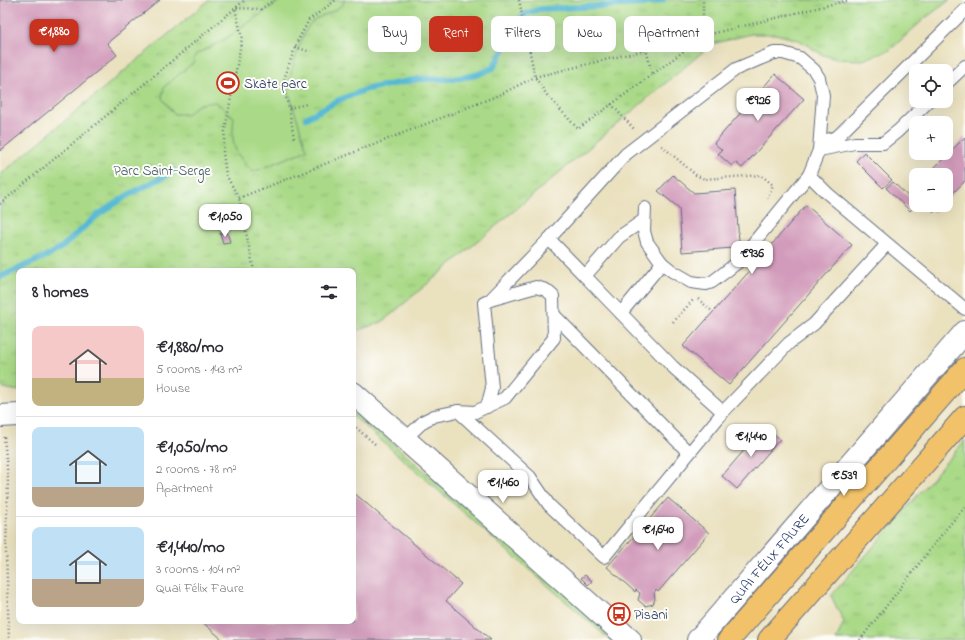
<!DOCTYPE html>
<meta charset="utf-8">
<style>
body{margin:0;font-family:"Indie Flower",sans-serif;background:#f2f2f3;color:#2b2b33;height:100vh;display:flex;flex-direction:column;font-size:15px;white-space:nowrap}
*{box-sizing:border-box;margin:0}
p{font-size:13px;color:#7c7c81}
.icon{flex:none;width:22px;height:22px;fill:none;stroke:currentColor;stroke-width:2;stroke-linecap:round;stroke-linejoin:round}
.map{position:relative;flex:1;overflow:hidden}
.side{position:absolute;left:16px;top:268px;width:340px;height:356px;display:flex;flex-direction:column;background:#fff;border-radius:8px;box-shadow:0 4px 16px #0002}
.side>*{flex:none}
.hud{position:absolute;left:368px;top:16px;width:380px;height:36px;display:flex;gap:8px}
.fabs{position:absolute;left:909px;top:64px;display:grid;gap:8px}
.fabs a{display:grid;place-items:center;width:44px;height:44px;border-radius:8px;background:#fff;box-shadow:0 4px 16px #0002;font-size:20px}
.price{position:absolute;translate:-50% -34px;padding:0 9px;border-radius:8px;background:#fff;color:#222;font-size:13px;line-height:26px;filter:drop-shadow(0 1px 2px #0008)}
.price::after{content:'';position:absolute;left:50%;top:24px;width:12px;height:9px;margin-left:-6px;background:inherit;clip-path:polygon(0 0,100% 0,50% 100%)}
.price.active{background:#c8321e;color:#fff}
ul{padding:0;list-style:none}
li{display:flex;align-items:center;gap:12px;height:100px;padding:0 16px}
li+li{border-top:1px solid #e1e1e2}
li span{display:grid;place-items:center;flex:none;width:112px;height:80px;border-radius:8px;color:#555}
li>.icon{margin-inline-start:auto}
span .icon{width:48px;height:48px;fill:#fffc;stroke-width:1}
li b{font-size:17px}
h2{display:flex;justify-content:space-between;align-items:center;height:48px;padding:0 16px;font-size:17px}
.chip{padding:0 14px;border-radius:8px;background:#fff;box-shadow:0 4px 16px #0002;font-size:14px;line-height:36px}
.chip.active{background:#c8321e;color:#fff}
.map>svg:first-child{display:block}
.grass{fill:url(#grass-tufts);stroke:#628473}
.garden{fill:#aada88;stroke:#628473}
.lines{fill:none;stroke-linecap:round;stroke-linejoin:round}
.stream{stroke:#54b8d3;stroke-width:6}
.building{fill:#d29bbb}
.lane-casing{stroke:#636d80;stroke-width:14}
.street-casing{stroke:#636d80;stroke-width:24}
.highway-casing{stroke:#636d80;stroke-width:24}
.path{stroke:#636d80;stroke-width:2.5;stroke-dasharray:1 3;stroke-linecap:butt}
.lane{stroke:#fff;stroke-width:12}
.street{stroke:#fff;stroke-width:22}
.highway{stroke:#f2c26a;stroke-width:22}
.labels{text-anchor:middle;stroke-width:4;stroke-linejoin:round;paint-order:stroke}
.poi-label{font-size:14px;fill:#1b2f5e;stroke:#fdfcf7;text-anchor:start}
.park-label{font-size:14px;fill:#3f5a68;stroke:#fdfcf7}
.street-label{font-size:14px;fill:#1b2f5e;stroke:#fdfcf7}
</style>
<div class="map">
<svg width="965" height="640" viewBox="0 0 965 640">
<defs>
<pattern id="grass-tufts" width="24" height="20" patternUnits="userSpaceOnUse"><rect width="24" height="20" fill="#aada88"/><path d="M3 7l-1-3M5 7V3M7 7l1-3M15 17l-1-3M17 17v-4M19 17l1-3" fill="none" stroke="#92bb78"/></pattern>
</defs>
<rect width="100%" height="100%" fill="#fdfcf7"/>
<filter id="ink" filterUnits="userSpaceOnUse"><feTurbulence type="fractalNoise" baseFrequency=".025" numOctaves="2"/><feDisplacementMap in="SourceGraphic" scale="8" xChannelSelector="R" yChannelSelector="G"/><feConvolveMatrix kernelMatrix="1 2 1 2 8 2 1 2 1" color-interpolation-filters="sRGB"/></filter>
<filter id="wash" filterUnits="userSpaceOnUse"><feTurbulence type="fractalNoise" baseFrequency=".012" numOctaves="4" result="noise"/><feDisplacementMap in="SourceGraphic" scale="16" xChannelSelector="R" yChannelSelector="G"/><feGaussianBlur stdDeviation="0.9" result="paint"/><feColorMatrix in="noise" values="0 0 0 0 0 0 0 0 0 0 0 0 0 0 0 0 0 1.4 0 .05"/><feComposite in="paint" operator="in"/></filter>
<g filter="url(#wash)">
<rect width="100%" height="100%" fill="#eae1bf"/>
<!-- grass -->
<g class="grass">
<path d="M209,0H950L924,19L890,50L863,60L835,59L821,54L799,40L775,34H751L712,44L382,322L353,332V271H19V391L3,388L0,385V175Z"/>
<path d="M353,409L619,640H610L353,416Z"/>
<path d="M965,440V640H836L844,622L831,596Z"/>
</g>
<!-- garden -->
<path class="garden" d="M281,0H345C339,13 322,13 312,22C302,30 289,76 288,90L307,150L253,172C233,151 231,147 234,117L216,102L199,104L187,114H174L162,98L164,87L194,62L195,55L227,38Z"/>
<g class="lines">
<!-- stream -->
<g class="stream">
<path d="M306,118L339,100L367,89L419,79H453L476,75L493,68L521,18L527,13L540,9L642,4L663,0"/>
<path d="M0,277L51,254L62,247L99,214L128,195L175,171"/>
</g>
</g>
<g id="blocks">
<!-- building -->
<g class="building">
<path d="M0,0H160L107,43L117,55L0,151Z"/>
<path d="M775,74L804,99L742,168L735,162L732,166L718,154L722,150L714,143Z"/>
<path d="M965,137V181L946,200V175H927Z"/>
<path d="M864,152L892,180L883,188L856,161Z"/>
<path d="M673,175L694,193L735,190L739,241L760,258L806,205L852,245L729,385L683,346L754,266L733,248L682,252L679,208L658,191Z"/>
<path d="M893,182L916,204L910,211L886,188Z"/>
<path d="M927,205H941L934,212Z"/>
<path d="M227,232L230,242L223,243L220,233Z"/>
<path d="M765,426L780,439L737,489L722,476Z"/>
<path d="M353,492L461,584L446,601L491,640H223L201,621H353Z"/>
<path d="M668,498L709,533L658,592L656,590L654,593L655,599L653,604L645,606L638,600L640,593L636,590L635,592L607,567Z"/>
<path d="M585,575L592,581L588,585L581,578Z"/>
</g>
</g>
</g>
<g filter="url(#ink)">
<use href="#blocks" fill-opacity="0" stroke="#636d80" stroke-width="1"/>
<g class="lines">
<!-- lane casing -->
<g class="lane-casing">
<g id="lane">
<path d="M946,84L965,66"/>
<path d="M820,142L837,137L965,10"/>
<path d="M819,150L855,143H883L898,131L929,101"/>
<path d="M809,175L827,193L965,309"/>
<path d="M644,220L619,237L585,276L673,367L723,412L789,343L814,324L887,244"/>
<path d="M585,276L549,239L626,154L736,69L774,53H783L800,58L814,70L819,78L823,95L819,150L809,175L737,263L712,282L706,284L691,282L672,271L662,263L647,242L644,231L645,208"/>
<path d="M490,300L549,239"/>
<path d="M621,313L662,263"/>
<path d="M554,315L689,453"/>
<path d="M458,411L530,477L549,505L604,557L723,412"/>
<path d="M405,439L424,421L434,416L458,411L475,412L505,398L554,338L553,296L546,290L536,287L490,300L484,303L492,388L487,407"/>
</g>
</g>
<!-- street casing -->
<g class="street-casing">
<g id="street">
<path d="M353,393L630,640"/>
<path d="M0,416L19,415"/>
<path id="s1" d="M698,640L965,332"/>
</g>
</g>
<!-- highway casing -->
<g class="highway-casing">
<g id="highway">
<path d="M729,640L965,369"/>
<path d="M769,640L965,417"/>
</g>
</g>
<!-- path -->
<g class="path">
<path d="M519,0L535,77L547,95L578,129L703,37V0"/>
<path d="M633,43L644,40L652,74"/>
<path d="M295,47L311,52"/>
<path d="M611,104L634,129"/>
<path d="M289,108L307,104"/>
<path d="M294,138L289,108L283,88L285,76L297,42L309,20L336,0"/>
<path d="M662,146L697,176L705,179L761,175L773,185L768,198"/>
<path d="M239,198L499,95L535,77L849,0"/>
<path d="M0,204L245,0"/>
<path d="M254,271L239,198L226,175L223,152L225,130L242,38L235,8L261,9L274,0"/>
<path d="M698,299L713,312"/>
<path d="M673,322L694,299"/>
<path d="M353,425L375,444"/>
<path d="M4,437L8,479L6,551L9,640"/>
<path d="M860,640L946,529L965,507"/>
</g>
<!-- lane -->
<use href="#lane" class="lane"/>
<!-- street -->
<use href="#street" class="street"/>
<!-- highway -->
<use href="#highway" class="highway"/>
</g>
</g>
<!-- icons -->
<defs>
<g id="stadium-ring" transform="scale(1.15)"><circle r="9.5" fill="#fdfcf7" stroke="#c8321e" stroke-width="1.5"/><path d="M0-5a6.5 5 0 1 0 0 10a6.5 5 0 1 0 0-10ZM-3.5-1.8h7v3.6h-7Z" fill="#c8321e"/></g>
<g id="bus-ring" transform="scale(1.15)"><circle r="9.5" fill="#fdfcf7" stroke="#c8321e" stroke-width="1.5"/><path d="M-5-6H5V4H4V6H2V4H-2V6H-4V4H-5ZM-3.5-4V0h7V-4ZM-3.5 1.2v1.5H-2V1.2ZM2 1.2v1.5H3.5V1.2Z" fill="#c8321e"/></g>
</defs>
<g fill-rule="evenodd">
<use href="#stadium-ring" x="228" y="83"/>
<use href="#bus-ring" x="619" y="614"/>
</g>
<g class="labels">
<!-- poi labels -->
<g class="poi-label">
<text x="244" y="88">Skate parc</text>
<text x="634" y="619">Pisani</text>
</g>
<!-- park labels -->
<g class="park-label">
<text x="162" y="175">Parc Saint-Serge</text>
</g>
<!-- street labels -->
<g class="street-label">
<text dy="5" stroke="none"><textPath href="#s1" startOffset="108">QUAI FÉLIX FAURE</textPath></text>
</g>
</g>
</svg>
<div class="fabs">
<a><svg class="icon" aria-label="locate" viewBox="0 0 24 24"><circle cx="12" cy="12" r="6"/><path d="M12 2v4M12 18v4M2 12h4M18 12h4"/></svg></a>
<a>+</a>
<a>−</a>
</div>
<b class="price active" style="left:54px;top:53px">€1,880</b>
<b class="price" style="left:758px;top:122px">€926</b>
<b class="price" style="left:225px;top:238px">€1,050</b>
<b class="price" style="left:752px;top:275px">€936</b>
<b class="price" style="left:751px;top:458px">€1,440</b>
<b class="price" style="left:844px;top:497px">€539</b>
<b class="price" style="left:503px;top:504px">€1,460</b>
<b class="price" style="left:658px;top:551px">€1,640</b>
<div class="hud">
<a class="chip">Buy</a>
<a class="chip active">Rent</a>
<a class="chip">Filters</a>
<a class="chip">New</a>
<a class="chip">Apartment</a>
</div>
<section class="side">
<h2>8 homes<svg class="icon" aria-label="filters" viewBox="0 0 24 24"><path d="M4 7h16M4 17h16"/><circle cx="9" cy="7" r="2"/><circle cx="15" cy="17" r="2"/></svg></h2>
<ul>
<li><span style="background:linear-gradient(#f6c9c9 65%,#c2b280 0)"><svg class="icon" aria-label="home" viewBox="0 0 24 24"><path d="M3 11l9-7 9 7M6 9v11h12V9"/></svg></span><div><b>€1,880/mo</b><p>5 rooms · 143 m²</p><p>House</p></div></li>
<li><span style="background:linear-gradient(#bfe0f5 75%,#b9a48a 0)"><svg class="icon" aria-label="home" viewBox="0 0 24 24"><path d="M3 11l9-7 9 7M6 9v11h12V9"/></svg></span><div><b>€1,050/mo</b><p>2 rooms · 78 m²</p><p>Apartment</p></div></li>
<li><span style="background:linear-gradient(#bfe0f5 65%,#b9a48a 0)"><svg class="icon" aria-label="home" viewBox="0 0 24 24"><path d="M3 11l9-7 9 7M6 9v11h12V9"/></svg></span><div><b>€1,440/mo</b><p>3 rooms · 104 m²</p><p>Quai Félix Faure</p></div></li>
</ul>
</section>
</div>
